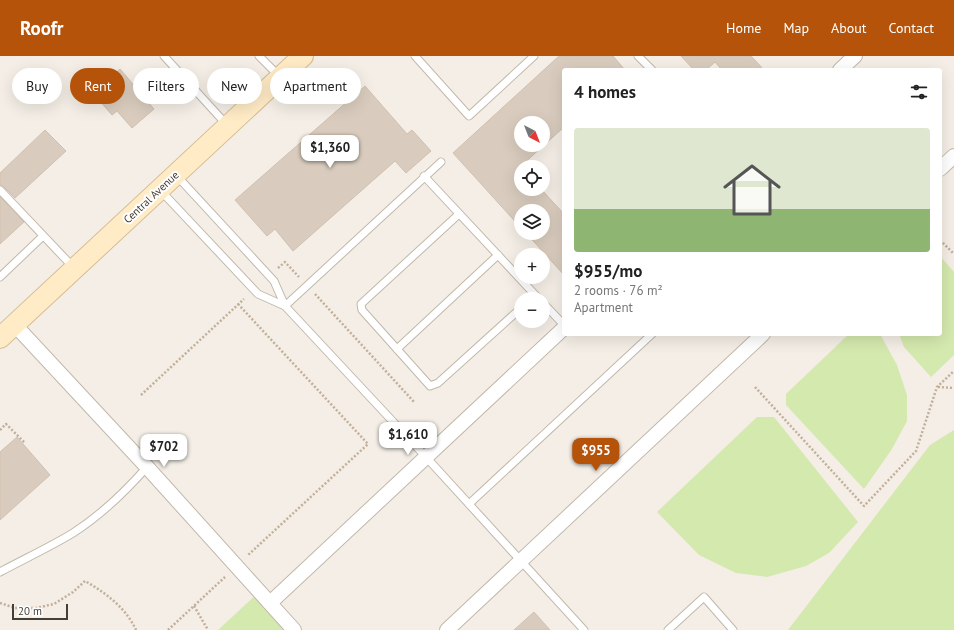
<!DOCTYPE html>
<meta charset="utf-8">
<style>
body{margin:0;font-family:"PT Sans",sans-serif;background:#f6f6f6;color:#222;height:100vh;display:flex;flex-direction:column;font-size:15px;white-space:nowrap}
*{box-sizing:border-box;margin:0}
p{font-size:13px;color:#767676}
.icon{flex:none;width:22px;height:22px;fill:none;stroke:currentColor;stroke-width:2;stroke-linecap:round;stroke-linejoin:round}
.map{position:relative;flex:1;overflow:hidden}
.details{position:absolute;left:562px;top:12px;width:380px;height:268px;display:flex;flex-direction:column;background:#fff;border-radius:4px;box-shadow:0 4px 16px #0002}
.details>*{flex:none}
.guide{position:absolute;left:12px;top:12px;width:380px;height:36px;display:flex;gap:8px}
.needle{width:26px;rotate:138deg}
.fabs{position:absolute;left:514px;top:60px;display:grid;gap:8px}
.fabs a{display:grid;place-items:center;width:36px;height:36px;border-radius:50%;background:#fff;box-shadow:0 4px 16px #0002;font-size:20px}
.scale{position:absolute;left:12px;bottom:10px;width:56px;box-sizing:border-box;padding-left:4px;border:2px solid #473e35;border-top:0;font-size:11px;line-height:14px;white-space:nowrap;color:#473e35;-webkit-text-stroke:3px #fff;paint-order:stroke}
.price{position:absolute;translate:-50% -34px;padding:0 9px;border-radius:8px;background:#fff;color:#222;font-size:13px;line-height:26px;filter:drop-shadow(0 1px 2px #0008)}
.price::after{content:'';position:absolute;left:50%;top:24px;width:12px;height:9px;margin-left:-6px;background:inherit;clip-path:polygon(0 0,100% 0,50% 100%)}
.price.on{background:#b45309;color:#fff}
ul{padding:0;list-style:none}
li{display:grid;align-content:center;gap:8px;height:212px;padding:0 12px}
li+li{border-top:1px solid #e0e0e0}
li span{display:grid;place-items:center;height:124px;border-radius:4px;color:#555}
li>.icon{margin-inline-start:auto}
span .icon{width:72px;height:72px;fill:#fffc;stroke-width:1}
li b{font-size:17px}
h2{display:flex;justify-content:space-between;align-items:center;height:48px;padding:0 12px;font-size:17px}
.tag{padding:0 14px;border-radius:18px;background:#fff;box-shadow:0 4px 16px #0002;font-size:14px;line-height:36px}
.tag.on{background:#b45309;color:#fff}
header{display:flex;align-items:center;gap:24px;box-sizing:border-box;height:56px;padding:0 20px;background:#b45309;color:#fff}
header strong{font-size:19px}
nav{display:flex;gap:22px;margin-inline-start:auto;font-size:14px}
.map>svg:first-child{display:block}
.green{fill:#d4e9ae}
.building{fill:#d9ccbe;stroke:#d1c0ae;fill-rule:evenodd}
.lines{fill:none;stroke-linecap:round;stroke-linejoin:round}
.lane-casing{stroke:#c2b8ab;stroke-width:9}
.street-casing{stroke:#c2b8ab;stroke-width:16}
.secondary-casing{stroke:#d5be95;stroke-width:22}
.path{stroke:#c2af99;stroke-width:2.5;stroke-dasharray:2 2;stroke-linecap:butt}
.lane{stroke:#fff;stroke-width:7}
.street{stroke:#fff;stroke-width:14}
.secondary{stroke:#ffebc5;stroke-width:20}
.labels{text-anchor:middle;stroke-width:4;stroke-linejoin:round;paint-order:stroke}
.street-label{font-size:11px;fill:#473e35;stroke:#fff}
</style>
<header>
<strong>Roofr</strong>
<nav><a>Home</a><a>Map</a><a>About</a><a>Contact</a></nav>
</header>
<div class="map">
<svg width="954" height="574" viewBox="0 0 954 574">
<rect width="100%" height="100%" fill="#f4eee6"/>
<!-- green -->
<g class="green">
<path d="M940,200L954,216V299L931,321L904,291L899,278H940Z"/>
<path d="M849,278H880L897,309L907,339V365L892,393L864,433L786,349V338Z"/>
<path d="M757,361H774L858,466L829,497L806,510L767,521L736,517L699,499L657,456Z"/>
<path d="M954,374V574H788L930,389Z"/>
<path d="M259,536L294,574H218Z"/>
</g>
<!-- building -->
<g class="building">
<path d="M559,0H613L625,14H564V71L521,110V133H541L564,158V219L526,177H543V155H521V172L453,97ZM521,67H543V89H521Z"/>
<path d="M681,0H751L764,14H722L715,6L706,14H694Z"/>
<path d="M120,13L154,53L132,72L117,55L112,59L93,37Z"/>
<path d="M365,30L407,78L412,74L431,95L406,117L395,105L293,195L275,173L267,180L235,144Z"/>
<path d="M45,74L66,95L15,142L4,131L0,129V117Z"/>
<path d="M0,141L24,166L0,188Z"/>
<path d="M17,381L50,419L0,464V396Z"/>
<path d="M534,556L550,574H514Z"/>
</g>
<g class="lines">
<!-- lane casing -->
<g class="lane-casing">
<g id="lane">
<path d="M164,0L227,69"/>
<path d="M259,0L279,20"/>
<path d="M415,0L469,60L534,0"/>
<path d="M638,0L652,14"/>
<path d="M441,106L285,250L426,401L584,574"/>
<path d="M424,120L539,243"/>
<path d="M0,134L74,212"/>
<path d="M161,135L258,238L285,250L274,225L177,120"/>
<path d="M459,158L361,248L362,254L430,330L438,327L521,252"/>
<path d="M0,221L43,180"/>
<path d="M543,247L564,269"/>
<path d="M397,293L498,199"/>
<path d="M469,448L652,278"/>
<path d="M0,516C24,503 50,491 73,477C101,459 125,436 147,411"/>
<path d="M668,574L704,541L733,574"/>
</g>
</g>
<!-- street casing -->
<g class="street-casing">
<g id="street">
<path d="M840,14L855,0"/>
<path d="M940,113L954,100"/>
<path d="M14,268L147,411L294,574"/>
<path d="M270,547L564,272"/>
<path d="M447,574L763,278"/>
</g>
</g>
<!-- secondary casing -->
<g class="secondary-casing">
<path id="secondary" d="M0,282L303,0"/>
</g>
<!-- path -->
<g class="path">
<path d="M940,184L954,198"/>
<path d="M278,212L285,206L299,221"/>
<path d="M315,238L415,347"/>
<path d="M238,248L368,388L247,500"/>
<path d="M755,331L864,450L916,395L937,331L954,315"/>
<path d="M938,331L954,332"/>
<path d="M141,339L244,243"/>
<path d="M0,374L6,368L25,387"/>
<path d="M0,547L15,552H36L54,548L73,536L85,525C106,537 126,552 136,574"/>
<path d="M194,550L208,574"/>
<path d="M168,574L225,521"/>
</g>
<!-- lane -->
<use href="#lane" class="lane"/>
<!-- street -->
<use href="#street" class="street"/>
<!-- secondary -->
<use href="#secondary" class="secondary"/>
</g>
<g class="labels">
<!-- street labels -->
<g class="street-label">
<text transform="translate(151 141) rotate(-43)" y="4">Central Avenue</text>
</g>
</g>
</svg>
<div class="fabs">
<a><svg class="needle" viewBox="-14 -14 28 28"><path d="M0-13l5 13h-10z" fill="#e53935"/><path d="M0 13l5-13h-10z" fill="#767676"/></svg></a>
<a><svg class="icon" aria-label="locate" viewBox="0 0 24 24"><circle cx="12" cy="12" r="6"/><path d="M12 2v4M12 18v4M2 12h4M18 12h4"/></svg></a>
<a><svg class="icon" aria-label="layers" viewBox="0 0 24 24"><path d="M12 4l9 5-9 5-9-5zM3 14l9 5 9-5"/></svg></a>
<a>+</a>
<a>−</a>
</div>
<div class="scale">20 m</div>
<b class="price" style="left:330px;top:113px">$1,360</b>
<b class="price" style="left:408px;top:400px">$1,610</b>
<b class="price" style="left:164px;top:412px">$702</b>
<b class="price on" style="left:596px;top:416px">$955</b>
<div class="guide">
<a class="tag">Buy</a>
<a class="tag on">Rent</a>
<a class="tag">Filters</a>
<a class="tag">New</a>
<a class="tag">Apartment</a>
</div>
<section class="details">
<h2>4 homes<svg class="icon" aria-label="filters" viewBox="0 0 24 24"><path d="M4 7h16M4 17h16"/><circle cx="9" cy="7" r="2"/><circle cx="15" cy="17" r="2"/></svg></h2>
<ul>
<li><span style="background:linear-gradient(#dfe7d0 65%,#8fb573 0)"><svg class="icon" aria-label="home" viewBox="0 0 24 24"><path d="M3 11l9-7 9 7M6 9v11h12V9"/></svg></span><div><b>$955/mo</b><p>2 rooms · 76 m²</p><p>Apartment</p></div></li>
</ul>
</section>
</div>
